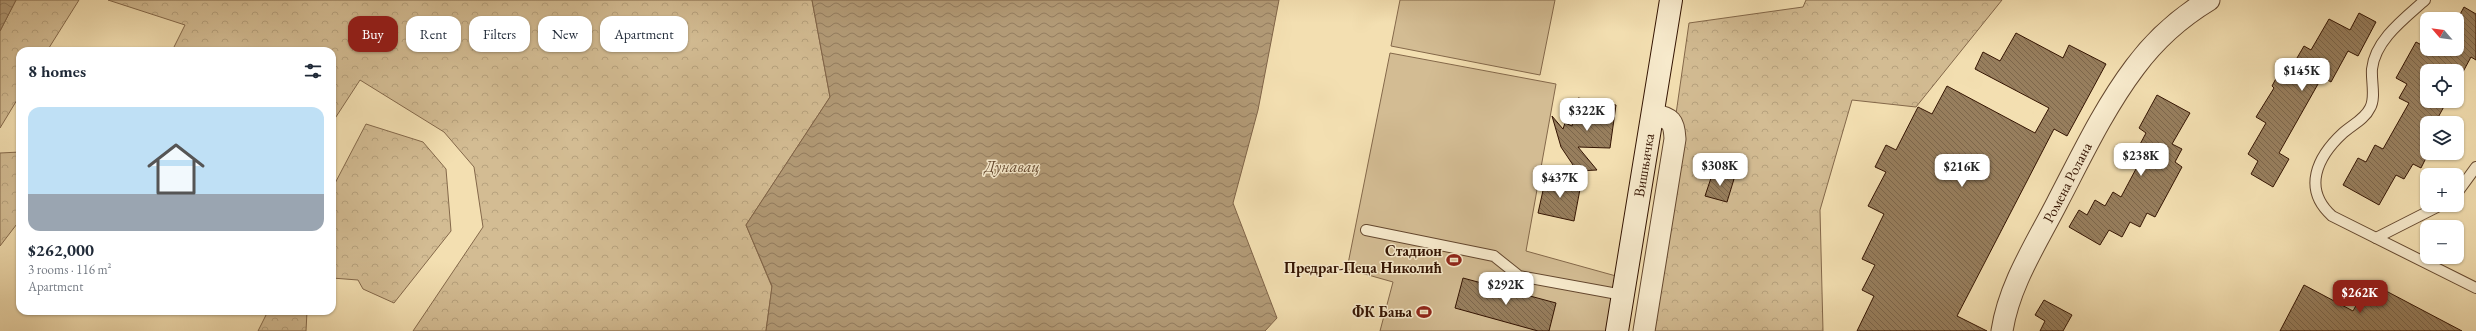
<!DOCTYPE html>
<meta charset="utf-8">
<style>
body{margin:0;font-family:"EB Garamond",serif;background:#f6f6f7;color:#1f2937;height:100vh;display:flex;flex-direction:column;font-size:15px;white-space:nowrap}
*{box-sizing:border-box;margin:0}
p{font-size:13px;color:#747a83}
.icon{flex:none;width:22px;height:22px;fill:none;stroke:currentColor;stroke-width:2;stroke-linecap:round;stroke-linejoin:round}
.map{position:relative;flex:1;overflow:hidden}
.sheet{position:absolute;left:16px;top:47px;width:320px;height:268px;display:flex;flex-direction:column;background:#fff;border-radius:12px;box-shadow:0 1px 3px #0004}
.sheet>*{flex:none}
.top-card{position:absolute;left:348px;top:16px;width:380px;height:36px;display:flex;gap:8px}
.needle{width:26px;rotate:298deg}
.fabs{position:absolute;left:2420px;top:12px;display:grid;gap:8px}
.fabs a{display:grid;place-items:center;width:44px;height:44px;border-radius:8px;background:#fff;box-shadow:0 1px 3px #0004;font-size:20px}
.price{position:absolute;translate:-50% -34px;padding:0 9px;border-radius:8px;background:#fff;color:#222;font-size:13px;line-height:26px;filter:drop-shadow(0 1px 2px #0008)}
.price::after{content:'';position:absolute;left:50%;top:24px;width:12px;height:9px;margin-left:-6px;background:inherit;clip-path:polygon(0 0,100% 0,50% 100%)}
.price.on{background:#8f2418;color:#fff}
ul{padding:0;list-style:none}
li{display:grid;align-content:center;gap:8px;height:212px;padding:0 12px}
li+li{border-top:1px solid #e0e1e3}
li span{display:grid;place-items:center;height:124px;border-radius:12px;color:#555}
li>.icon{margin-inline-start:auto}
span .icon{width:72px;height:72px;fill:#fffc;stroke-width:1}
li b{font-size:17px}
h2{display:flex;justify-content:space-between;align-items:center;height:48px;padding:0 12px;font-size:17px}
.tag{padding:0 14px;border-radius:12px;background:#fff;box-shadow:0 1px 3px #0004;font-size:14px;line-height:36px}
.tag.on{background:#8f2418;color:#fff}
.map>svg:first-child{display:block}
.forest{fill:url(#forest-crowns);stroke:#84684a}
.park{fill:#d3bc93;stroke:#84684a}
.water{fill:url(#water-waves);stroke:#806448}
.building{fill:url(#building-back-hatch);stroke:#341402}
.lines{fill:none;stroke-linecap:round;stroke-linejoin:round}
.lane-casing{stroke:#64472e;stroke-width:12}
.street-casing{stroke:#64472e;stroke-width:23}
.secondary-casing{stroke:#341402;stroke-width:24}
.lane{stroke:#f7eacc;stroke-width:10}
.street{stroke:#f7eacc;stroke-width:21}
.secondary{stroke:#f7eacc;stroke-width:22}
.labels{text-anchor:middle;stroke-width:3;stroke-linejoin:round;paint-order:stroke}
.street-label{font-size:15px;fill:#341402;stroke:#f7eacc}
.poi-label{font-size:15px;font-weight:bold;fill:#341402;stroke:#f7eacc;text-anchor:end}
.water-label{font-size:16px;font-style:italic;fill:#664a30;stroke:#f7eacc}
</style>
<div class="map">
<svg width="2476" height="331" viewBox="0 0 2476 331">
<defs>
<pattern id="forest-crowns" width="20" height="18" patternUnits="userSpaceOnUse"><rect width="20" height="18" fill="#d3bc93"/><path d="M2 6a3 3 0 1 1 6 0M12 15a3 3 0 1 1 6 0" fill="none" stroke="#b6a17d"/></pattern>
<pattern id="water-waves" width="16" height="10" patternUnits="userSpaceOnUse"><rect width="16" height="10" fill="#b29a76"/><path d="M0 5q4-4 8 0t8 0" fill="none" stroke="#927c5f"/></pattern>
<pattern id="building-back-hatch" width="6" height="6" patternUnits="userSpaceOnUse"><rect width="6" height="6" fill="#977e5d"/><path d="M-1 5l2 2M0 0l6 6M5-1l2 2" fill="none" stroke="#7c664b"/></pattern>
</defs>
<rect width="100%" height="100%" fill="#f3dfb1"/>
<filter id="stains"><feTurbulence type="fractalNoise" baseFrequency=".005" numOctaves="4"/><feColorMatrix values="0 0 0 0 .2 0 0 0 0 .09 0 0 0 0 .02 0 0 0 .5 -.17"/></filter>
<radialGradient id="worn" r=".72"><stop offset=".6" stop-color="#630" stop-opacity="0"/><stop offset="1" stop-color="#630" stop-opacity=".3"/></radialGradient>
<!-- forest -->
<g class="forest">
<path d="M16,0H79L47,51H20V95L0,128V31Z"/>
<path d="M108,0H812L830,97L746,225L772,287L766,331H413L483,227L474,167L444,132L360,80L332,123V51H172L185,25Z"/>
<path d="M1806,0H2002L1916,107L1852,100L1820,210L1823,331H1645L1689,23L1803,7Z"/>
<path d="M366,124L423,142L446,169L451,231L394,303L363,289L358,280L332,278V189Z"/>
<path d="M20,152V220L0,246V153Z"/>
<path d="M268,311H307L306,331H258Z"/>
</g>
<!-- park -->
<g class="park">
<path d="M1400,0H1555L1540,75L1391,46Z"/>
<path d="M1390,53L1556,84L1526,251L1616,276L1606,331H1380L1393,282L1347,269Z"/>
</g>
<!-- water -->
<g class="water">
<path d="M0,0H16L0,31Z"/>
<path d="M812,0H1279L1258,110L1233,203L1277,318L1265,331H766L772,286L746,225L830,97Z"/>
</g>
<!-- building -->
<g class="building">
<path d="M2464,7L2476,14V60L2471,57L2457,83V68L2453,66L2450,71H2427V101H2447L2435,123H2427V156L2421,168L2413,164L2404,179L2396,175L2379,205L2343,185L2358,158L2366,162L2375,145L2383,149L2409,103L2399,98L2407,84L2396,78L2416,42L2427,48V56L2431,49H2457V20Z"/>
<path d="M2359,13L2376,22L2358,56L2348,51L2331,82L2322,77L2279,153L2289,159L2273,187L2251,174L2258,161L2248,154L2266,123L2256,117L2274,88L2272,86L2280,71L2287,75L2304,46L2311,50L2329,19L2350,30Z"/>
<path d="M2016,33L2063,58L2069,45L2106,64L2067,136L2054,129L1957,316L1987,331H1857L1874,296L1862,290L1875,265L1862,259L1884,214L1868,206L1886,172L1875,167L1886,145L1896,150L1918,107L1932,114L1947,86L2035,133L2049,108L1975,69L1983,52L2000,61Z"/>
<path d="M2157,95L2190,113L2172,144L2182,149L2175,162L2182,167L2155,217L2147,213L2140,227L2130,222L2122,237L2109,230L2100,245L2069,227L2079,210L2087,215L2095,200L2105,206L2113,192L2121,197L2145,152L2138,148L2146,133L2139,128Z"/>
<path d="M1578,98L1616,105L1610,148L1578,147L1597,170L1577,171L1561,147L1552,116L1563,129L1565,123L1572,126Z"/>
<path d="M1713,172L1734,179L1727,202L1705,196Z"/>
<path d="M1546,177L1581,184L1574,221L1538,213Z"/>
<path d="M1463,278L1556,303L1549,331H1538L1455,308Z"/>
<path d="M2369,282L2462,331H2280L2304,285L2353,311Z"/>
<path d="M2044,300L2072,315L2063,331H2040L2045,321L2035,315Z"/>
</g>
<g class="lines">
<!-- lane casing -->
<g class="lane-casing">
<g id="lane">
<path d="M2425,0C2405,18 2375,40 2372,69C2371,81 2376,98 2370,108C2365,119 2352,125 2343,133C2317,157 2302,189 2332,216L2476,288"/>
<path d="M2457,193L2476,167"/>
<path d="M1366,230L1494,256L1519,276L1623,295"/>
<path d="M2376,238L2441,205"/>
</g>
</g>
<!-- street casing -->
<g class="street-casing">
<g id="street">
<path d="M1644,331L1675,139C1674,119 1670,119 1653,114"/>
<path id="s1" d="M2002,331C2009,285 2036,244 2057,203C2081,157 2104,108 2135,67C2155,40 2181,17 2209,0"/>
</g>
</g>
<!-- secondary casing -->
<g class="secondary-casing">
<g id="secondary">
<path id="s2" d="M1617,331L1671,0"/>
</g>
</g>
<!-- lane -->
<use href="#lane" class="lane"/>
<!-- street -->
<use href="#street" class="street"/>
<!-- secondary -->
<use href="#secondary" class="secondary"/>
</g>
<!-- icons -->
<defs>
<g id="stadium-bare" transform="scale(1.2)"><path d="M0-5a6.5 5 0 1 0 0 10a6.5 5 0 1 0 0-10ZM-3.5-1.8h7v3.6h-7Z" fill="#8f2418" stroke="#f7eacc" stroke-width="2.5" paint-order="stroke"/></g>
</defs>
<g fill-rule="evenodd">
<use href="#stadium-bare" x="1454" y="260"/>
<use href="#stadium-bare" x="1424" y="312"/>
</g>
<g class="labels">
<!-- street labels -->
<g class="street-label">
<text dy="5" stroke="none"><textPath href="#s2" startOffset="168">Вишњичка</textPath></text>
<text dy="5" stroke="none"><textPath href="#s1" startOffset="163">Ромена Ролана</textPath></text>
</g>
<!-- poi labels -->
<g class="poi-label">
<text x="1442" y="256">Стадион<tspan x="1442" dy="17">Предраг-Пеца Николић</tspan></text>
<text x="1412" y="317">ФК Бања</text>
</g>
<!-- water labels -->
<g class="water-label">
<text x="1012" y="172">Дунавац</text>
</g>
</g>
<rect width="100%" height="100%" filter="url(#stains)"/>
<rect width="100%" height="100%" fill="url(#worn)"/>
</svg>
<div class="fabs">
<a><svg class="needle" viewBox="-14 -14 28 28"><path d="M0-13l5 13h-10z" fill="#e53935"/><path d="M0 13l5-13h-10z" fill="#747a83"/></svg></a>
<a><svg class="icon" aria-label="locate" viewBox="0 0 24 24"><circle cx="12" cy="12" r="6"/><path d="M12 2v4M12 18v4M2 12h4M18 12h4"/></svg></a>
<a><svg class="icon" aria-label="layers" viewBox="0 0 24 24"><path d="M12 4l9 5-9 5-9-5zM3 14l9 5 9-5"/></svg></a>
<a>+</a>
<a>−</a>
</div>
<b class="price" style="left:2302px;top:92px">$145K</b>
<b class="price" style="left:1587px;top:132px">$322K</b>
<b class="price" style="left:2141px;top:177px">$238K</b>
<b class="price" style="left:1720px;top:187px">$308K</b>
<b class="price" style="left:1962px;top:188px">$216K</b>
<b class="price" style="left:1560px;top:199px">$437K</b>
<b class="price" style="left:1506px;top:306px">$292K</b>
<b class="price on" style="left:2360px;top:314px">$262K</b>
<div class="top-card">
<a class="tag on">Buy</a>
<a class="tag">Rent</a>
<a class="tag">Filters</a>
<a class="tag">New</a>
<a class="tag">Apartment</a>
</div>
<section class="sheet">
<h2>8 homes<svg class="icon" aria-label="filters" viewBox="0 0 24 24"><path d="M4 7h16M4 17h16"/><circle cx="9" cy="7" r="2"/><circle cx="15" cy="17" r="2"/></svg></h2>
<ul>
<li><span style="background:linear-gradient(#bfe0f5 70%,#9aa5b1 0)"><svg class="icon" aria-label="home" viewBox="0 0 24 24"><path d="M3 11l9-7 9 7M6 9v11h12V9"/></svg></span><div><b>$262,000</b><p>3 rooms · 116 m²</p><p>Apartment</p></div></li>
</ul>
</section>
</div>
